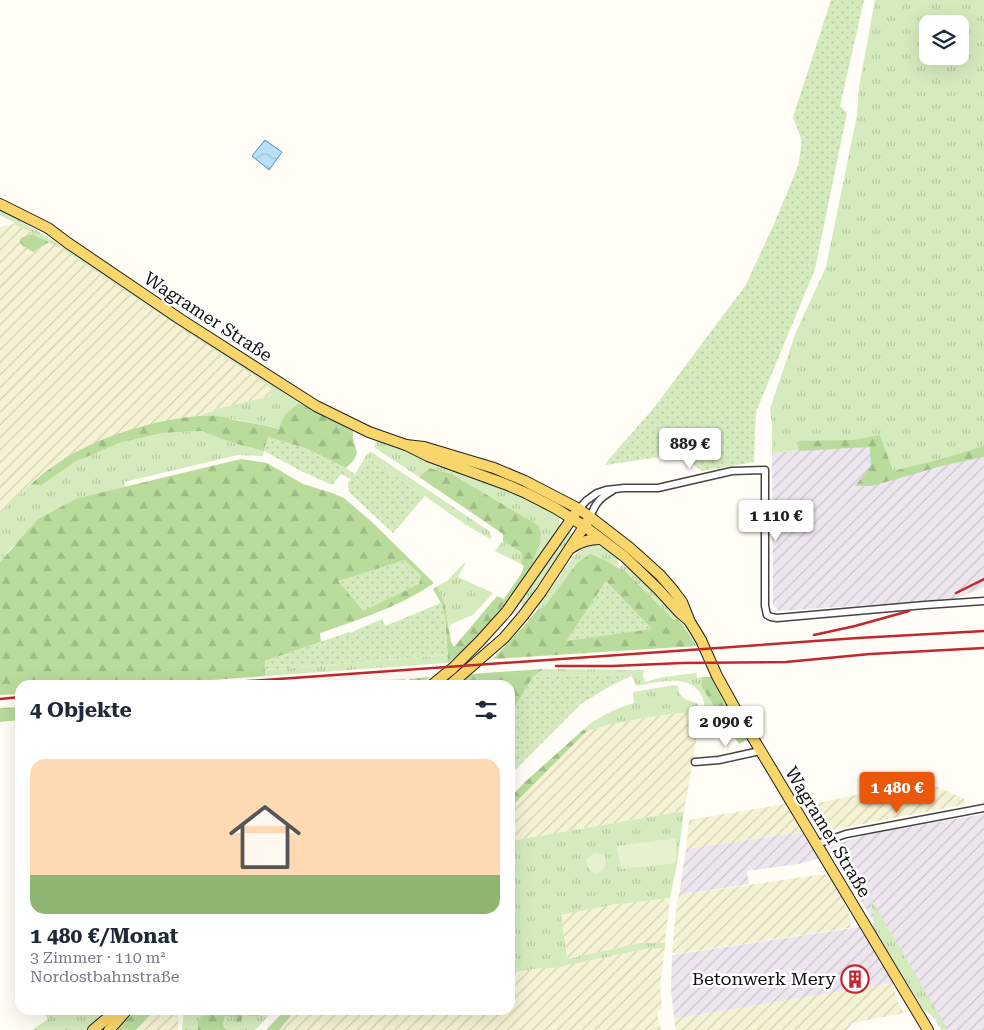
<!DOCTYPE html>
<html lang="de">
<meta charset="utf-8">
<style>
body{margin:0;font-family:"Roboto Serif",serif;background:#f2f2f3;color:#1f2937;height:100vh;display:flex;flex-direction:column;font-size:19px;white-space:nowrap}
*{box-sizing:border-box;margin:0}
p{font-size:16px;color:#747a83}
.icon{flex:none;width:28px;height:28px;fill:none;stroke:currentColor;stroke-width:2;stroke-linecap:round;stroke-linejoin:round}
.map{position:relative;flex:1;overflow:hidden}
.side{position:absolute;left:15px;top:680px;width:500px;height:335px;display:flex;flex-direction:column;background:#fff;border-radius:15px;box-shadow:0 5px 20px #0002}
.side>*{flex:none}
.fabs{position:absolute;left:919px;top:15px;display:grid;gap:10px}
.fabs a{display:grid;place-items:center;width:50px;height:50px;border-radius:10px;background:#fff;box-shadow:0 5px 20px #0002;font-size:25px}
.price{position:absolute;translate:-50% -42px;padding:0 11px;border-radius:5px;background:#fff;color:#222;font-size:16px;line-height:32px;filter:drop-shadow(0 1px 2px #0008)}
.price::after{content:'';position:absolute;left:50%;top:30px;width:15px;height:11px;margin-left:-8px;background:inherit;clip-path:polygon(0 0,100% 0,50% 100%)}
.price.active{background:#ea580c;color:#fff}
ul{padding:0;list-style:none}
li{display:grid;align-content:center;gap:10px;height:265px;padding:0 15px}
li span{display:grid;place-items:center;height:155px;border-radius:15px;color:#555}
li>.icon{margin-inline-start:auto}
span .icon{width:90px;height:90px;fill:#fffc;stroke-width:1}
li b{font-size:21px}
h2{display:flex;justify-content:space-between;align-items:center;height:60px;padding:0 15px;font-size:21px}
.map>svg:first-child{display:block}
.industrial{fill:url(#industrial-furrows)}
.farmland{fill:url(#farmland-furrows)}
.grass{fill:url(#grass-tufts);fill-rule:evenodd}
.forest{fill:url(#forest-firs)}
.park{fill:url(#park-dots)}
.pitch{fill:#e6f2cf}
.water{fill:url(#water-waves);stroke:#3f96cf}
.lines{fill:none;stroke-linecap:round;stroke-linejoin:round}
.minor-casing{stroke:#444;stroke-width:9}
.primary-casing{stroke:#222;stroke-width:12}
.minor{stroke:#fff;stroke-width:6}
.primary{stroke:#f9d66b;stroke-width:10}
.rail{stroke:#c4262e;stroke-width:2.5}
.labels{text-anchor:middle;stroke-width:5;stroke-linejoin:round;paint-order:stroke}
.street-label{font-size:18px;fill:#111;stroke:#fff}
.poi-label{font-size:18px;fill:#111;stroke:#fff;text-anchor:end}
</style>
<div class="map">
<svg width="984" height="1030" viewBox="0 0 984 1030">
<defs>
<pattern id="industrial-furrows" width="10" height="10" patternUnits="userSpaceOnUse" patternTransform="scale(1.25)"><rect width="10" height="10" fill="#eee6ef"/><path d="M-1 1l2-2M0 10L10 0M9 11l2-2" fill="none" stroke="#cbc4cc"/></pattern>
<pattern id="farmland-furrows" width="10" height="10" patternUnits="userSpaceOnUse" patternTransform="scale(1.25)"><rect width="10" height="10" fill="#f6f3d4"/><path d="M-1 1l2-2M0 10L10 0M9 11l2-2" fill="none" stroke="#d2cfb5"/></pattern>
<pattern id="grass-tufts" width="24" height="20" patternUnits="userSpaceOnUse" patternTransform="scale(1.25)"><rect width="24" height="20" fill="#d5ebbd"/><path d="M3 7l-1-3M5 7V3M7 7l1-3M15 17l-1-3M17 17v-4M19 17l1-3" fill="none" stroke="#b6c8a1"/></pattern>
<pattern id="forest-firs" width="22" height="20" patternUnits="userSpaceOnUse" patternTransform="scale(1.25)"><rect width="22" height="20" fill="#b9dc9c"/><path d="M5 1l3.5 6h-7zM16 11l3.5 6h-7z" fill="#9ebc85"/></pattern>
<pattern id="park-dots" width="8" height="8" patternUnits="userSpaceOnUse" patternTransform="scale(1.25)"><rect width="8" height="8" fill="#d5ebbd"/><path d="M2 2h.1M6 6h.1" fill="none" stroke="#b6c8a1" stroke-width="1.8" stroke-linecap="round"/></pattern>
<pattern id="water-waves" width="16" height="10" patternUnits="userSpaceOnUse" patternTransform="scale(1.25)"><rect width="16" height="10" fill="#b9e0f7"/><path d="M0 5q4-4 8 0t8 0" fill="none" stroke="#9ebfd3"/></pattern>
</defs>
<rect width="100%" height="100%" fill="#fffdf5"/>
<!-- industrial -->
<g class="industrial">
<path d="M878,441L984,448V587L954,599L779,611L773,605L772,453Z"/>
<path d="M984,814V1030H941L876,926L829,846L869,834Z"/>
<path d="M802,832L819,858L804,863L747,871L749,884L679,895L686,849Z"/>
<path d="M860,927L893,983L674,1019L671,988L672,955Z"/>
</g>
<!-- farmland -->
<g class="farmland">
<path d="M13,224L31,232L33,252L49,242H51L267,385L271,389V396L224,407L196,417L171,420L38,477L12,501L0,514V227Z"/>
<path d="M699,711L701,712L684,811L510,841V808L587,731L608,725L648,717Z"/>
<path d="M926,781L964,799L966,804L822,832L807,805Z"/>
<path d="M785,804L802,832L686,849L689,820Z"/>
<path d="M824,874L829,877L841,895L850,917L851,927L849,928L675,954L673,953L672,950L674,931L677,901L679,895Z"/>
<path d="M670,898L665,943H640L567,959L560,915L611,905Z"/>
<path d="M665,948L660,985L662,1008L658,1011V1018L661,1030H279L286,1021L300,1011L306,1010H510V973L541,968H554L645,949Z"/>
<path d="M893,983L897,1001L904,1013L852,1023L847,1030H676L674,1019Z"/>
<path d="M155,1010H179L178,1030H136Z"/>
</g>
<!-- grass -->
<g class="grass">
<path d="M875,0H984V448L888,476L877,441L772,453V425L770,409L796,332L826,267L857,115L859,87ZM928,24H960V56H928Z"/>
<path d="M0,210L38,231L68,250L299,403C287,412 283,415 280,429L268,426L217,416L196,417L224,407L271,396V389L267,385L57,246L32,234L29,231L13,224L15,223L0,215Z"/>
<path d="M201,431L233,443L264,451L263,456L238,455L124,482L125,487L78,498L11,548L0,562V514L12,501L30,485H42L75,462L119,443L163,433Z"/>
<path d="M377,441H379L459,471L512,492L555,514C559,518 560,522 559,528L528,575L538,525L452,474L429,468L419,477L375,448L374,446Z"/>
<path d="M370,452L373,453L489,531L492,537L490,539L463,523L425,496L369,458L356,475L355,474L367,454Z"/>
<path d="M568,532L573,535L524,605L519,601Z"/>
<path d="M503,541L522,553L521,564L495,551Z"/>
<path d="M591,545C602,545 611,553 619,558L617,561L619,563L616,568L598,556L577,563L544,607L538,609V607L574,556L585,546Z"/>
<path d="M624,562L646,582L678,616L674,620L625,571L619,569Z"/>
<path d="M466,563L458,577L493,593L473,615L453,623L449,627L445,605L437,586L447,581L463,564Z"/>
<path d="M448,655V663L265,676V670Z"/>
<path d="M543,669L644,670L643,676L645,682L663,677L696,673L697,678L702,677L701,686L713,704L707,731L703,730C705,720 706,709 703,699C693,671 657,683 636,686L631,674L533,677Z"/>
<path d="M674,685L678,686C678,698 687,700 697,703L700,708L701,712L698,711L648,717L608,725L587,731L583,730C598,716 615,709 634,703L633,692Z"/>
<path d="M684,811L677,864L670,898L611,905L561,915L567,959L640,943H665V948L645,949L554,968H541L510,973V841Z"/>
<path d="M871,899L948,1030H942L934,1015L932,1016L924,1010L873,928L874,915L870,901Z"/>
<path d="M50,1010H107L86,1030H32L48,1019L44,1014Z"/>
<path d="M184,1010H207V1011L198,1022V1030H182Z"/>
<path d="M259,1010H274L255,1030H226L223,1025L225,1016L236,1018V1023L241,1022L243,1015L258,1017Z"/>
</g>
<!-- forest -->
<g class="forest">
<path d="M32,234L49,242L33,252L23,246L20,242L21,238Z"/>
<path d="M299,403L353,431V438L357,453L354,460L346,468L307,449L268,437L264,451L233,443L201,431L163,433L119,443L75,462L42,485H30C67,451 107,435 155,423C175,419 196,415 216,416C223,416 231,419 238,421C252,423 266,425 279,429C283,415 287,412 299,403Z"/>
<path d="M880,435L893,471L945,458L984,446V457L945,465L872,486H855L871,466L870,447L799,451L798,441L853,440Z"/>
<path d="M241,459L267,463L303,484L332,493L344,498L372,522L434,583C401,606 358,620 320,633L321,642L265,661V676L142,685H20V694L0,695V562L38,519L78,498Z"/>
<path d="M429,468L452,474L538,525L541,532L540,543L528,575L494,617L469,646L448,663L445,617L441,603L433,589L437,586L445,605L451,642L454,647L497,596L504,599L521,574L524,566L521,564L522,553L503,541V534L419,477Z"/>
<path d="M590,554C603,557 612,566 625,571L674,620L676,618L683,625L697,646L493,659L523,627L538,609L544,607L577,563Z"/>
<path d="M543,669L533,677L510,715V685H459L471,674Z"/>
<path d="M430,677L420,685H324L405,679V681H409V679Z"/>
<path d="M702,677H711L725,704L728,703L744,731L747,740L739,744L701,686Z"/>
<path d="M20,707V720L0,722V708Z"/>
<path d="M583,730L587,731L510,808V798L525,782Z"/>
<path d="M137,1010H155L136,1030H116Z"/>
<path d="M207,1010H259L258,1017L243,1015L241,1022L236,1023V1018L225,1016L223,1025L226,1030H198V1022L207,1011Z"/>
<path d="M285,1010H296L279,1030H266Z"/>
</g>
<!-- park -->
<g class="park">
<path d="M831,0H864L840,106L847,113L815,269L756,412L754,462L702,471L680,454L605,465L609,459L653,409L745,286L774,224L798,166L802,141L793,117Z"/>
<path d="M268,437L307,449L346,468L356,475L369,458L425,496L393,533L349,492L348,482L351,479L341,474L332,485L301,471L264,451Z"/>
<path d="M405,560L421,576L419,584L363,611L338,581Z"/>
<path d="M606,581L652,629L566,641Z"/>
<path d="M441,603L445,617L448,655L265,670V661L349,632L352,633L356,630L382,619L385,626Z"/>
<path d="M631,674V676L610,686L581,704L510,775V715L533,677Z"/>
</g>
<!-- pitch -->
<g class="pitch">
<path d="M676,838V863L621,869L617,846Z"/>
<path d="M596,853L604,855C608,863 605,872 595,874C590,872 587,867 586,861L590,856Z"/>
</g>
<!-- water -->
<path class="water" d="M265,140L282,152L269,170L252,156Z"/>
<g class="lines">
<!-- minor casing -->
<g class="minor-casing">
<g id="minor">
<path d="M579,509L586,501L597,493L606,490L624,488H658L732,471L765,470V606L767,615L771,617L777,618L925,605L984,601"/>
<path d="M590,517C596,502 600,498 612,491"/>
<path d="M695,762L719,760L760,751"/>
<path d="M817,844L846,834L984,808"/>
</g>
</g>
<!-- primary casing -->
<g class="primary-casing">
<g id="primary">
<path d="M0,204L48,228L68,243L180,319L316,406L369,432L406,445L428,456L505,484L526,493L555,508L584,526L625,557L658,589L679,612L687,619"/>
<path d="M406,445L424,447L494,468L525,481L579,509L590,517L630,548L660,575L673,590L682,602L690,622L701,640L717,676L732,703L928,1030"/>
<path d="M571,548C581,541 589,539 600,539"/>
<path d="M432,685L453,668L480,641L507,611L575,514"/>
<path d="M450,685L504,638L522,617L541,592L587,522"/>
<path d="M93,1030L117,1010"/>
<path d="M109,1030L127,1010"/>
</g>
</g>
<!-- minor -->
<use href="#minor" class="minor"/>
<!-- primary -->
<use href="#primary" class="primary"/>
<!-- rail -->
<g class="rail">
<path d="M956,593L984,579"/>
<path d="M814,635L855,626L909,611"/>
<path d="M556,666H613L682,663L786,662L870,654L984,648"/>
<path d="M193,685L858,638L984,631"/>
<path d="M0,699L20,697"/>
</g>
</g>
<!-- icons -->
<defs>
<g id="building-ring" transform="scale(1.4375)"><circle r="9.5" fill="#fff" stroke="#c4262e" stroke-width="1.5"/><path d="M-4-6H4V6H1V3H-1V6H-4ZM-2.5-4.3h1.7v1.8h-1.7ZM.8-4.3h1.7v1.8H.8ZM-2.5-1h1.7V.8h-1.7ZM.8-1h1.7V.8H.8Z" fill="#c4262e"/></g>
</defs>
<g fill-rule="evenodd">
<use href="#building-ring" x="855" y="979"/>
</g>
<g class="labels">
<!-- street labels -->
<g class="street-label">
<text transform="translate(208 317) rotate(33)" y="6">Wagramer Straße</text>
<text transform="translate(828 832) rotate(59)" y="6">Wagramer Straße</text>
</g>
<!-- poi labels -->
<g class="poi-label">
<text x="836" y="985">Betonwerk Mery</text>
</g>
</g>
</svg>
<div class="fabs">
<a><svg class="icon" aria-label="layers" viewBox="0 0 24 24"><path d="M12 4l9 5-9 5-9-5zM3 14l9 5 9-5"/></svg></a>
</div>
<b class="price" style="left:690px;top:470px">889 €</b>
<b class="price" style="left:776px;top:542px">1 110 €</b>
<b class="price" style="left:726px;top:748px">2 090 €</b>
<b class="price active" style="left:897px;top:814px">1 480 €</b>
<section class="side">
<h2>4 Objekte<svg class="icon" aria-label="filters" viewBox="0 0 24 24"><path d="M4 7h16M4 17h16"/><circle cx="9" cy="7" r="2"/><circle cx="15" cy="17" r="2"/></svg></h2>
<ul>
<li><span style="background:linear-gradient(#ffd9b3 75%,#8fb573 0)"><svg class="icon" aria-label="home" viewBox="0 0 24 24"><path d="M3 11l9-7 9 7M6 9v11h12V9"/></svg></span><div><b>1 480 €/Monat</b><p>3 Zimmer · 110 m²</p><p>Nordostbahnstraße</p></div></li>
</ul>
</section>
</div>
